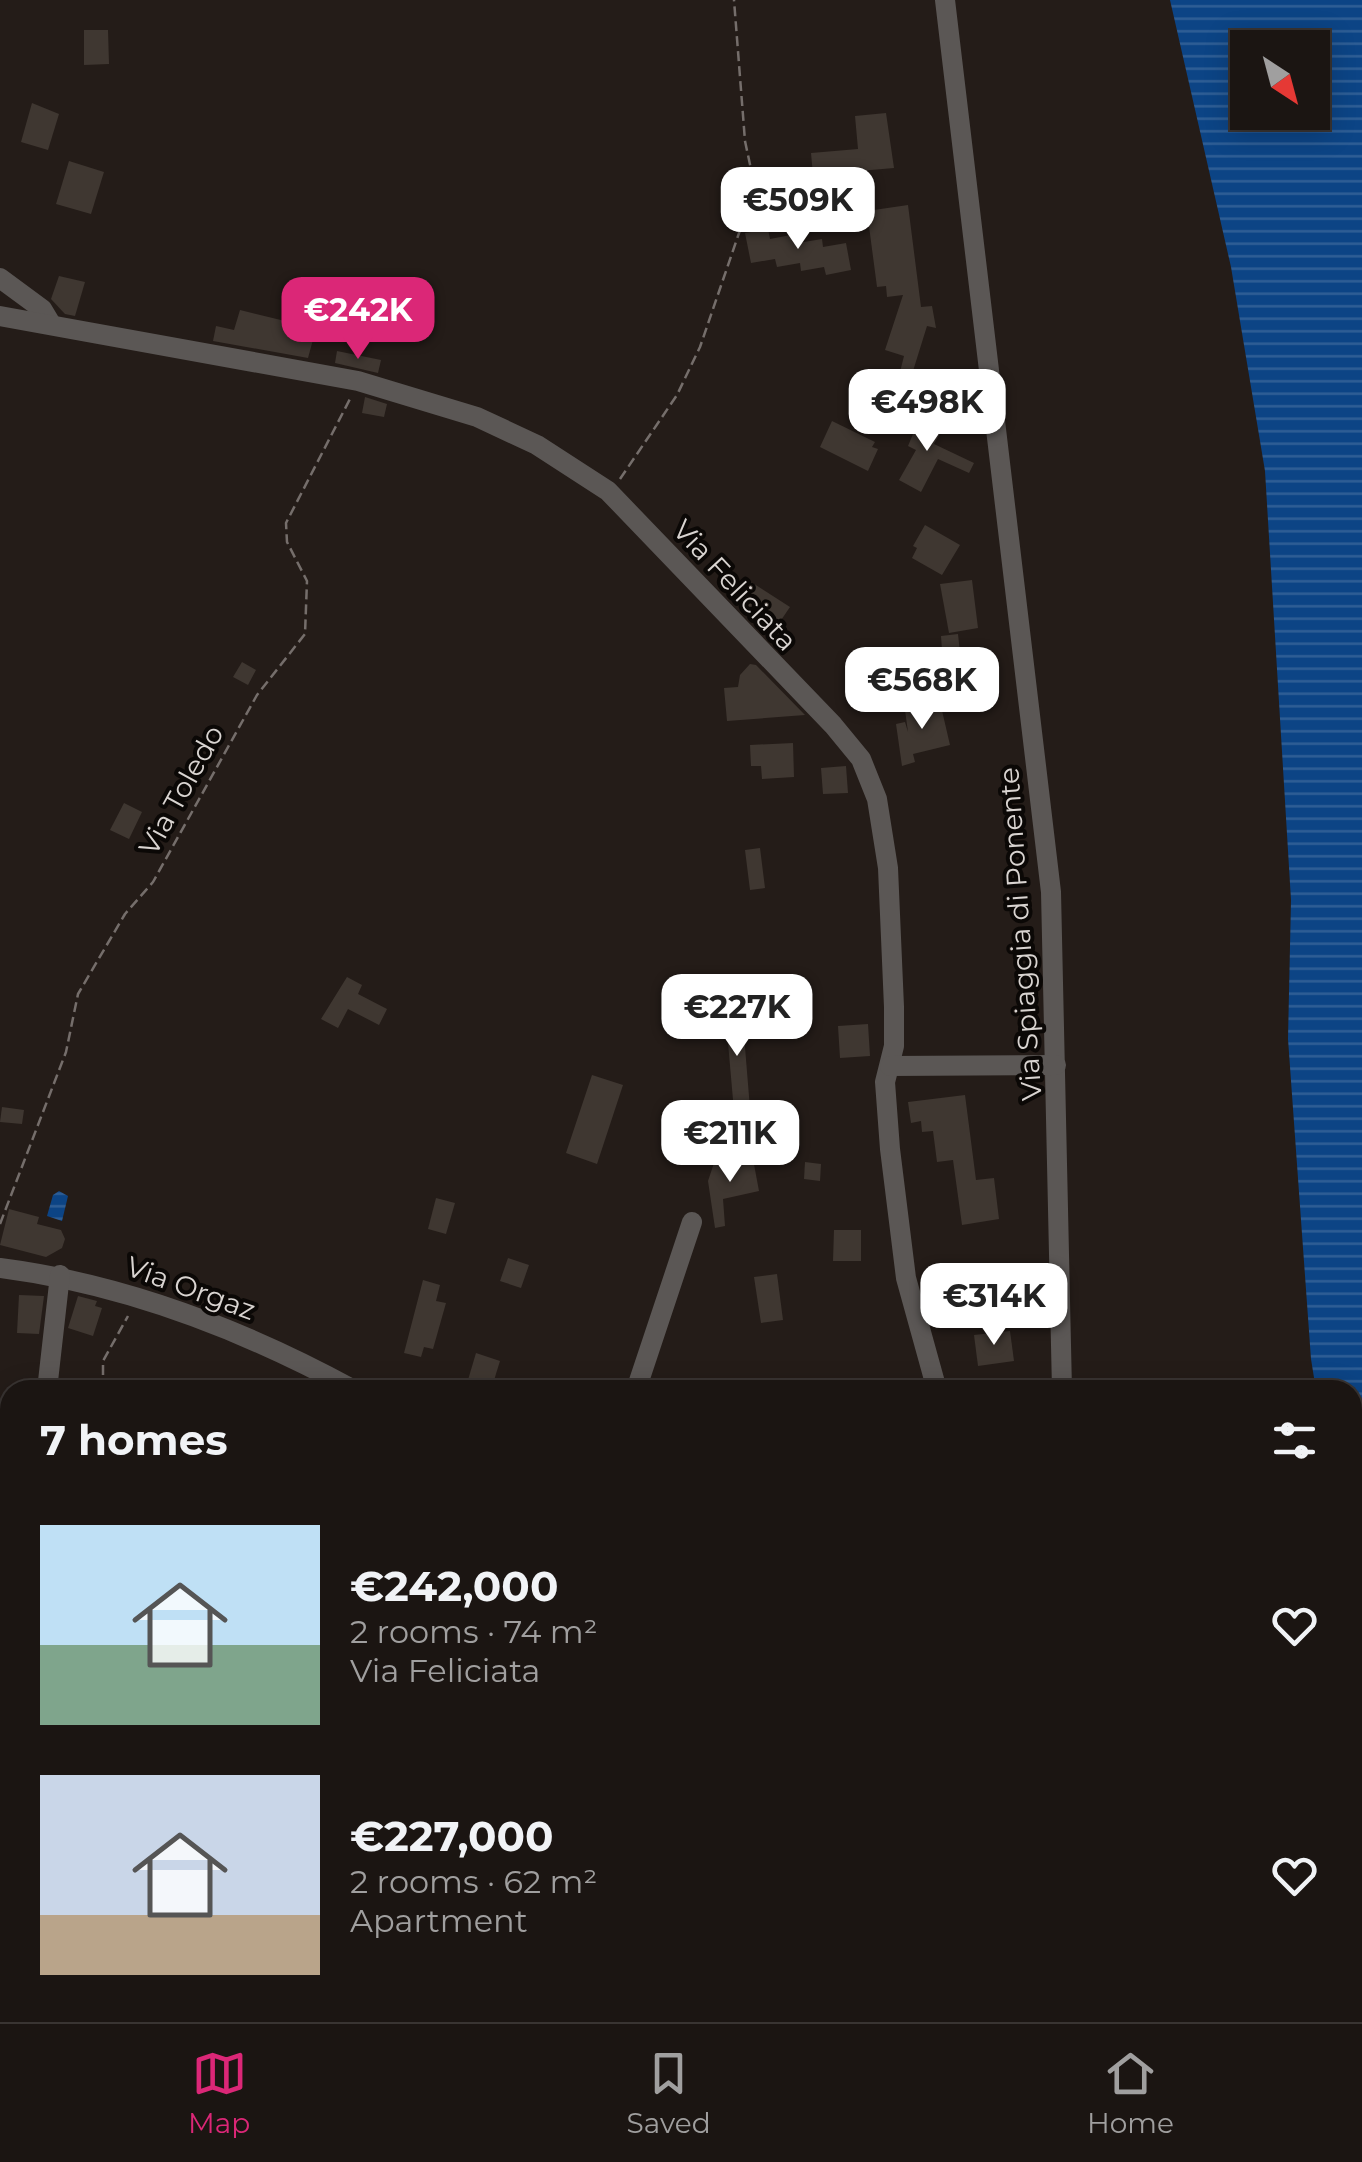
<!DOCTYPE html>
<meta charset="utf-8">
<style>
body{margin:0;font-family:Montserrat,sans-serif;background:#241e1b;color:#f1f3f6;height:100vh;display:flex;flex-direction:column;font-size:38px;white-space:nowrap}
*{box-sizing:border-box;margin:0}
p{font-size:32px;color:#a09f9f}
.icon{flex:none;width:55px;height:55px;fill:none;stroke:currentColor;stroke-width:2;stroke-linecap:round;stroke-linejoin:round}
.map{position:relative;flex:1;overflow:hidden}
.panel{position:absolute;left:0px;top:1380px;width:1362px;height:642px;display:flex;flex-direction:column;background:#1b1512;border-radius:30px 30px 0 0;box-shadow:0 5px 25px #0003,0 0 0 2px #393432}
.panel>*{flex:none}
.needle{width:65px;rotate:144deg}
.tools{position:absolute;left:1230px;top:30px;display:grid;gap:20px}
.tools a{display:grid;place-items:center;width:100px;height:100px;border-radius:0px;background:#1b1512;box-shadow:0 5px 25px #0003,0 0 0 2px #393432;font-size:50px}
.price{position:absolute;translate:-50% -85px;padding:0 22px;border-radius:20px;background:#fff;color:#222;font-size:32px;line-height:65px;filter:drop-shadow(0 2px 5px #0008)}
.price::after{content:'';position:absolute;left:50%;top:60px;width:30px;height:22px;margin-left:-15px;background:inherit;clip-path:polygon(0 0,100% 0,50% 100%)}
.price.on{background:#db2777;color:#fff}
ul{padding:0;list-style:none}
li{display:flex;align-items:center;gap:30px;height:250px;padding:0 40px}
li span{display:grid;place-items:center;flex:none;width:280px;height:200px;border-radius:0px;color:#555}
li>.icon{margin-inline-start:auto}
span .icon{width:120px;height:120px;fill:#fffc;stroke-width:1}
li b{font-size:42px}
h2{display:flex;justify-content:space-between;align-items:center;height:120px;padding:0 40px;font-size:42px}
.menu{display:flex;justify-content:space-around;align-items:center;height:140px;border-top:2px solid #393432;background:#1b1512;font-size:28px;color:#a09f9f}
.menu a{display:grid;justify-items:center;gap:5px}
.menu .on{color:#db2777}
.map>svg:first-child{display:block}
.water{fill:url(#water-rules);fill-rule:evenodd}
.building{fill:#3f3731}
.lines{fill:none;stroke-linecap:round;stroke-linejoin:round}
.path{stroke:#756e6b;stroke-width:2.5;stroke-dasharray:10 5;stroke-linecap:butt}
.minor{stroke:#5b5755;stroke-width:20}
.labels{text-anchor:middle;stroke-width:8;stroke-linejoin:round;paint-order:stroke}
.street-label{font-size:28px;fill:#d9d4d1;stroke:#0b0806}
</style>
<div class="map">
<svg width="1362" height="2022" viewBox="0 0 1362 2022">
<defs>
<pattern id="water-rules" width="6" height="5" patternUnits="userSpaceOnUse" patternTransform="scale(2.5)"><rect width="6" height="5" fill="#0c4485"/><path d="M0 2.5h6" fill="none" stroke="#2f5e95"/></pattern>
</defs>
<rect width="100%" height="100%" fill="#241c18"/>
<!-- water -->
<g class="water">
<path d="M1170,0H1362V1745L1352,1663V1390H1316L1311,1359L1288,1039L1291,900L1265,471L1231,267ZM1248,48H1312V112H1248Z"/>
<path d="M59,1191L68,1196L62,1221L47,1216L53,1195Z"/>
</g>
<!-- building -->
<g class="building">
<path d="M84,30H108L109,64L84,65Z"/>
<path d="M32,103L59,114L48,150L21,142Z"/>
<path d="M886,113L894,168L813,175L811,153L858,149L855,116Z"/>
<path d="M69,161L104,172L91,214L56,204Z"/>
<path d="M908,205L921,307L932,306L936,328L927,326L913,371L930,375L924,398L906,394L903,403L893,400L904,356L885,350L903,295L887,297L886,286L877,287L867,211Z"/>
<path d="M768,229L770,239L796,234L798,243L822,239L823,247L846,243L851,270L826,275L824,267L801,271L800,263L777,267L775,259L751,263L745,233Z"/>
<path d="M59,276L85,282L75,316L65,314L51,299Z"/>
<path d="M390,283L423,292L415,319L382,310Z"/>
<path d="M240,310L285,321L284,327L314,336L308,358L213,341L216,326L234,330Z"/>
<path d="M321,317L334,321L328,341L315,337Z"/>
<path d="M337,351L381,360L378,373L335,363Z"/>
<path d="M365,397L387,404L384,417L362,413Z"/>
<path d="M903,415L941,432L934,444L974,463L969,473L938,459L921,492L899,480L916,450L908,446L913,434L899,427Z"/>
<path d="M832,421L875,442L872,447L878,449L868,471L820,447Z"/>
<path d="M925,525L960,545L942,575L912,558L917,548L913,546Z"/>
<path d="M972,580L978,628L949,633L940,584Z"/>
<path d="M751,582L790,607L775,629L737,605Z"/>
<path d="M958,634L961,662L943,664L941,636Z"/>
<path d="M242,662L256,670L248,685L233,677Z"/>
<path d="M750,664L756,665L805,715L727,721L724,688L738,687L740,675Z"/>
<path d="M940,702L950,745L913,754L915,762L902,766L896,724L905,722L908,732L905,710Z"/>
<path d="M793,743L794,777L762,779L761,766H751L750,745Z"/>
<path d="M846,766L848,793L823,794L821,768Z"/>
<path d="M124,803L142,812L129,839L110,830Z"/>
<path d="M760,848L765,888L750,890L745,850Z"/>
<path d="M347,977L362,985L358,994L387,1009L379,1025L348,1009L338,1028L321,1019Z"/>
<path d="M715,992L741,998L752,1133L736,1134L726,1020L718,1019Z"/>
<path d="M868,1024L870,1056L840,1058L838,1026Z"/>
<path d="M592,1075L623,1085L597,1164L566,1153Z"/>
<path d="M965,1095L976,1180L994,1178L999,1219L962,1225L953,1160L937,1162L933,1131L922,1132L921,1121L911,1123L908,1102Z"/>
<path d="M2,1107L24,1110L22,1124L0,1122Z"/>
<path d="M753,1159L759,1191L723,1199L725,1226L715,1228L708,1181L714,1163Z"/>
<path d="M805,1162L821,1164L820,1181L804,1179Z"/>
<path d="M436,1198L455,1203L446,1234L428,1229Z"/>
<path d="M9,1209L39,1217L37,1224L61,1230L65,1239L62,1248L46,1257L0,1245Z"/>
<path d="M834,1230H861V1261H833Z"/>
<path d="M508,1258L529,1265L521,1288L500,1281Z"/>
<path d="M777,1274L783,1320L761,1323L754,1277Z"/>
<path d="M423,1280L440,1285L436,1301L446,1303L433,1349L424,1347L421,1357L404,1353Z"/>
<path d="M19,1295L44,1296L39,1334L17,1333Z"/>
<path d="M78,1296L97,1301L95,1306L102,1308L93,1336L68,1328Z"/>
<path d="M1010,1331L1014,1361L978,1366L974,1335Z"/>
<path d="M476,1353L500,1361L491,1390H465Z"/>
</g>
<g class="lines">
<!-- path -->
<g class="path">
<path d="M620,479L677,395L700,347L750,201L752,174L745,141L734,0"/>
<path d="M0,1224L66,1052L78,994L125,914L153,882L257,695L305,634L307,581L287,542L286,523L351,397"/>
<path d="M103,1390V1361L128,1316"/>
</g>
<!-- minor -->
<g class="minor">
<path d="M945,0L1051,892L1062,1390"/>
<path d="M0,278L42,309L51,324"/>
<path d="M0,316L358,381L477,417L537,445L608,491L833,725L861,759L877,799L888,868L894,1007V1046L885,1082L890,1149L906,1278L937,1390"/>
<path d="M890,1066L1056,1065"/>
<path d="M0,1268C124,1284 244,1330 354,1390"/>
<path d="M47,1390L60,1275"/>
<path d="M636,1390L692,1222"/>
<path d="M0,1723H10"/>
<path d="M1121,2012L1122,2022"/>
</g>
</g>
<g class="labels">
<!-- street labels -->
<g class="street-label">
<text transform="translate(735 585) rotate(47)" y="10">Via Feliciata</text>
<text transform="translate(181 790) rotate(-61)" y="10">Via Toledo</text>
<text transform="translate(1020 934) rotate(-94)" y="10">Via Spiaggia di Ponente</text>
<text transform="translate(191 1288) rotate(20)" y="10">Via Orgaz</text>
</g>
</g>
</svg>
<div class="tools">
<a><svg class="needle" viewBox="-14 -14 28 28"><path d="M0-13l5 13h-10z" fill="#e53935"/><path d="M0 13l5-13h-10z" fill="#a09f9f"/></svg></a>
</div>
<b class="price" style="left:798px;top:252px">€509K</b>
<b class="price on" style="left:358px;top:362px">€242K</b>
<b class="price" style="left:927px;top:454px">€498K</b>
<b class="price" style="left:922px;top:732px">€568K</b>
<b class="price" style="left:737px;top:1059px">€227K</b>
<b class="price" style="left:730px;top:1185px">€211K</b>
<b class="price" style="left:994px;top:1348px">€314K</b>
<section class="panel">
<h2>7 homes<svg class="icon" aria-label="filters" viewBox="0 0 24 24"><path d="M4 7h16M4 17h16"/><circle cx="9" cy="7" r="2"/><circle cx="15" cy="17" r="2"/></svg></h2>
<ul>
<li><span style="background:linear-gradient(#bfe0f5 60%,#7fa58c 0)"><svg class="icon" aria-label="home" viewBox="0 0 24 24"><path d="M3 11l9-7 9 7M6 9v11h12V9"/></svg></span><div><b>€242,000</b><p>2 rooms · 74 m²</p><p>Via Feliciata</p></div><svg class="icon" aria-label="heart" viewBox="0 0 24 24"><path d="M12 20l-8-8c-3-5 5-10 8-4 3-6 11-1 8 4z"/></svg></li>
<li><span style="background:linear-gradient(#c9d6e8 70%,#b9a48a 0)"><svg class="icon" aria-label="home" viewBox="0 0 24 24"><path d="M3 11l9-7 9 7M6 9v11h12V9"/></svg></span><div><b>€227,000</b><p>2 rooms · 62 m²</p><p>Apartment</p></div><svg class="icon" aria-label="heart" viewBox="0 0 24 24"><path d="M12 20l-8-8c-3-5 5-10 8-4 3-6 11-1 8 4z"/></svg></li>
</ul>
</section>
</div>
<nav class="menu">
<a class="on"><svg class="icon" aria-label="map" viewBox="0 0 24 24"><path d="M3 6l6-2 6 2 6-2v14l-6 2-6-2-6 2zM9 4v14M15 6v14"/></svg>Map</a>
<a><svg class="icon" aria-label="saved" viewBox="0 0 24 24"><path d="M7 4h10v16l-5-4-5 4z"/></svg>Saved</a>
<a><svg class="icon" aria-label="home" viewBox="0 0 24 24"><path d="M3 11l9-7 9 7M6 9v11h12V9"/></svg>Home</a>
</nav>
